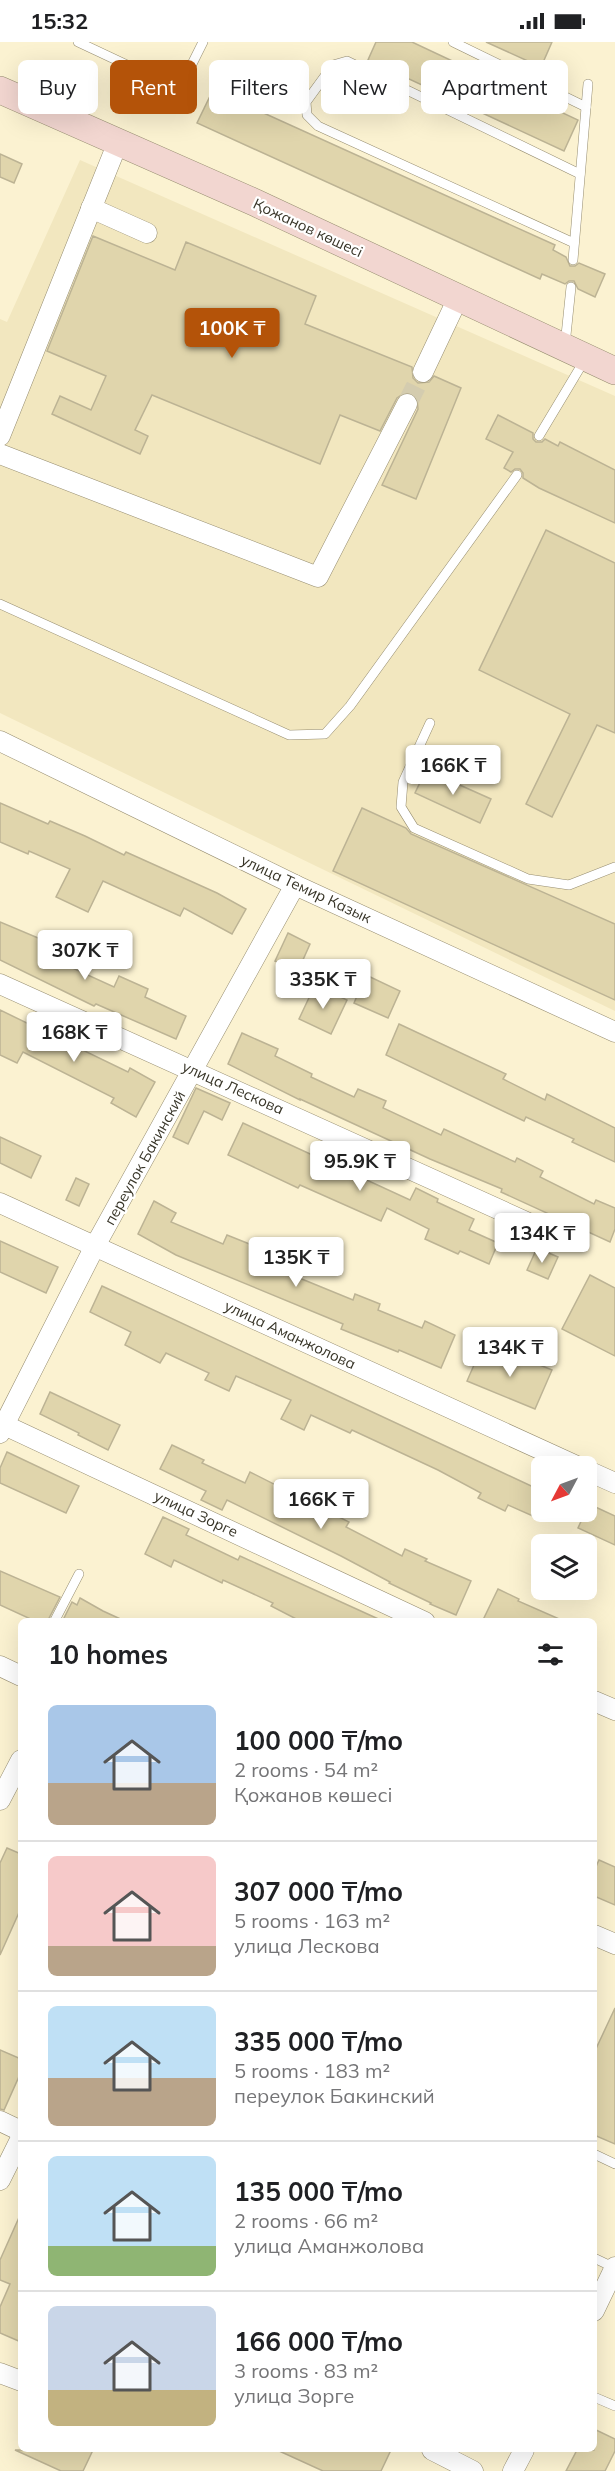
<!DOCTYPE html>
<meta charset="utf-8">
<style>
body{margin:0;font-family:Mulish,sans-serif;background:#f2f2f2;color:#202124;height:100vh;display:flex;flex-direction:column;font-size:22px;white-space:nowrap}
*{box-sizing:border-box;margin:0}
p{font-size:20px;color:#757577}
.icon{flex:none;width:33px;height:33px;fill:none;stroke:currentColor;stroke-width:2;stroke-linecap:round;stroke-linejoin:round}
.map{position:relative;flex:1;overflow:hidden}
.side{position:absolute;left:18px;top:1576px;width:579px;height:834px;display:flex;flex-direction:column;background:#fff;border-radius:9px;box-shadow:0 6px 24px #0002}
.side>*{flex:none}
.top-card{position:absolute;left:18px;top:18px;width:579px;height:54px;display:flex;gap:12px}
.needle{width:39px;rotate:229deg}
.tools{position:absolute;left:531px;top:1414px;display:grid;gap:12px}
.tools a{display:grid;place-items:center;width:66px;height:66px;border-radius:9px;background:#fff;box-shadow:0 6px 24px #0002;font-size:30px}
.price{position:absolute;translate:-50% -51px;padding:0 14px;border-radius:6px;background:#fff;color:#222;font-size:20px;line-height:39px;filter:drop-shadow(0 2px 3px #0008)}
.price::after{content:'';position:absolute;left:50%;top:36px;width:18px;height:14px;margin-left:-9px;background:inherit;clip-path:polygon(0 0,100% 0,50% 100%)}
.price.on{background:#b45309;color:#fff}
ul{padding:0;list-style:none}
li{display:flex;align-items:center;gap:18px;height:150px;padding:0 30px}
li+li{border-top:2px solid #e0e0e0}
li span{display:grid;place-items:center;flex:none;width:168px;height:120px;border-radius:9px;color:#555}
li>.icon{margin-inline-start:auto}
span .icon{width:72px;height:72px;fill:#fffc;stroke-width:1}
li b{font-size:26px}
h2{display:flex;justify-content:space-between;align-items:center;height:72px;padding:0 30px;font-size:26px}
.tag{padding:0 21px;border-radius:9px;background:#fff;box-shadow:0 6px 24px #0002;font-size:21px;line-height:54px}
.tag.on{background:#b45309;color:#fff}
.status{display:flex;justify-content:space-between;align-items:center;height:42px;padding:0 30px;background:#fff;direction:ltr}
.status svg{height:16px;fill:currentColor}
.map>svg:first-child{display:block}
.built{fill:#f2e7bf}
.building{fill:#e0d5ac;stroke:#bcb394;stroke-width:1.5}
.lines{fill:none;stroke-linecap:round;stroke-linejoin:round}
.street-tunnel{stroke:#d4ccaf;stroke-width:20;stroke-dasharray:20 10;stroke-linecap:butt}
.lane-casing{stroke:#968d70;stroke-width:10}
.street-casing{stroke:#968d70;stroke-width:21}
.secondary-casing{stroke:#968d70;stroke-width:28}
.lane{stroke:#fff;stroke-width:9}
.street{stroke:#fff;stroke-width:20}
.secondary{stroke:#f2d6d0;stroke-width:27}
.labels{text-anchor:middle;stroke-width:4.5;stroke-linejoin:round;paint-order:stroke}
.street-label{font-size:15px;fill:#383528;stroke:#fff}
</style>
<div class="status"><b>15:32</b><svg viewBox="0 0 49 12"><path d="M0 12V9h3v3zM5 12V6h3v6zM10 12V3h3v9zM15 12V0h3v12zM26 1h20v11H26zM47 4h2v5h-2z"/></svg></div>
<div class="map">
<svg width="615" height="2429" viewBox="0 0 615 2429">
<rect width="100%" height="100%" fill="#fbf2d1"/>
<!-- built -->
<path class="built" d="M80,118L615,354V969L0,671V277L7,280Z"/>
<!-- building -->
<g class="building">
<path d="M376,0H412L578,78L564,109L368,18Z"/>
<path d="M486,0H552L541,25Z"/>
<path d="M213,48L555,203L553,208L566,215L570,224H575L579,221L605,232L595,255L578,247L574,239H569L565,242L542,232L540,237L197,81Z"/>
<path d="M0,112L22,122L14,141L0,135Z"/>
<path d="M93,194L175,228L186,200L316,254L305,282L412,325L413,336L418,341L429,340L434,334L461,346L416,457L382,443L418,367L417,356L412,351L406,350L397,356L380,389L340,373L320,422L152,353L135,388L148,394L140,412L52,372L60,354L91,368L106,334L47,309Z"/>
<path d="M498,373L533,391V397L536,400H542L545,397L558,404L560,400L615,428V481L539,446L523,436V431L520,427H515L511,430L504,426L513,410L486,397Z"/>
<path d="M546,488L615,521V691L597,683L552,775L526,762L570,672L479,628Z"/>
<path d="M426,728L491,757L480,781L415,751Z"/>
<path d="M0,761L48,782L50,779L85,794L124,813L126,810L217,851L246,867L232,892L184,866L180,874L103,839L88,870L56,855L70,827L29,809L28,812L0,800Z"/>
<path d="M362,766L406,786L411,792L615,882V958L333,829Z"/>
<path d="M0,880L76,912L70,925L114,945L119,934L148,947L145,955L186,974L176,997L96,962L94,964L0,918Z"/>
<path d="M288,891L310,902L298,929L275,919Z"/>
<path d="M366,933L400,949L388,976L354,961Z"/>
<path d="M315,943L347,958L331,992L299,977Z"/>
<path d="M0,968L128,1030L130,1026L155,1040L136,1075L111,1061L114,1056L23,1010L17,1021L0,1013Z"/>
<path d="M399,982L506,1032L503,1037L545,1058L547,1052L615,1086V1120L572,1100L574,1097L526,1075L524,1079L386,1013Z"/>
<path d="M242,991L278,1007L275,1014L312,1032L311,1035L354,1055L358,1047L386,1059L383,1066L441,1093L444,1087L515,1120L517,1116L543,1129L540,1135L594,1162L596,1158L615,1166V1187L610,1200L501,1150L502,1147L430,1117L300,1057V1058L228,1022Z"/>
<path d="M196,1046L230,1061L222,1078L204,1069L188,1102L173,1095Z"/>
<path d="M243,1081L410,1158L416,1146L438,1157L437,1160L474,1177L469,1188L498,1201L489,1222L460,1209L458,1212L425,1197L429,1187L387,1166L381,1179L300,1143L298,1146L228,1113Z"/>
<path d="M0,1095L41,1114L31,1136L0,1121Z"/>
<path d="M76,1136L89,1142L79,1164L66,1158Z"/>
<path d="M154,1159L176,1171L171,1180L223,1202L227,1193L257,1205L255,1209L295,1226L292,1233L353,1258L355,1252L380,1262L378,1268L422,1286L425,1279L455,1293L441,1326L399,1308L398,1310L341,1287L343,1282L176,1213L138,1192Z"/>
<path d="M0,1199L58,1225L46,1251L0,1230Z"/>
<path d="M537,1206L558,1215L548,1237L527,1228Z"/>
<path d="M590,1233L615,1246V1314L562,1287Z"/>
<path d="M102,1244L542,1449V1478L508,1463L505,1469L478,1456L481,1451L438,1428L352,1388L350,1391L311,1373L304,1388L281,1377L291,1358L236,1334L229,1349L205,1338L209,1331L166,1311L160,1321L125,1303L131,1290L90,1270Z"/>
<path d="M481,1307L517,1323L520,1315L552,1328L535,1367L467,1339Z"/>
<path d="M50,1350L120,1383L108,1408L78,1393L79,1391L40,1372Z"/>
<path d="M172,1403L204,1418L202,1421L245,1441L250,1430L349,1480L346,1485L402,1514L405,1507L427,1517L425,1519L471,1539L456,1573L430,1562L431,1561L389,1541L390,1540L341,1514L227,1458L222,1468L201,1458L206,1449L160,1427Z"/>
<path d="M7,1410L79,1444L66,1471L0,1441V1426Z"/>
<path d="M589,1462L615,1474V1503L578,1486Z"/>
<path d="M163,1475L189,1487L186,1493L238,1518L240,1514L385,1580H302L271,1564L273,1561L223,1538L222,1541L174,1518L171,1525L145,1512Z"/>
<path d="M0,1529L60,1555L47,1580H37L0,1563Z"/>
<path d="M498,1547L519,1557L518,1559L566,1580H482Z"/>
<path d="M80,1556L103,1569L127,1580H62L72,1560L77,1563Z"/>
<path d="M7,1806L21,1812V1866L0,1913V1821Z"/>
<path d="M599,1818L615,1825V1863L594,1854V1829Z"/>
<path d="M615,1966V2102L594,2093V2011Z"/>
<path d="M0,2008L21,2017V2030L4,2068L0,2067Z"/>
<path d="M21,2171V2300L0,2291V2265L10,2242L0,2238V2218Z"/>
<path d="M594,2387L615,2397V2409L605,2429H566L577,2408H594Z"/>
<path d="M15,2408H93L83,2429H61Z"/>
<path d="M277,2408H391L381,2429H323Z"/>
</g>
<g class="lines">
<!-- street-tunnel -->
<path class="street-tunnel" d="M407,362L423,330"/>
<!-- lane casing -->
<g class="lane-casing">
<g id="lane">
<path d="M78,0L159,38H184L203,0"/>
<path d="M453,0L586,65"/>
<path d="M574,201L318,84L307,73L306,60L333,23L347,19L580,132"/>
<path d="M573,218L588,42"/>
<path d="M565,303L571,245"/>
<path d="M539,394L584,319"/>
<path d="M0,562L289,693L325,692L350,664L517,433"/>
<path d="M430,681L403,740L401,765L414,786L528,837L569,843L615,825"/>
<path d="M54,1580L79,1532"/>
<path d="M594,2112L615,2122"/>
<path d="M594,2216L615,2226"/>
<path d="M594,2355L615,2364"/>
</g>
</g>
<!-- street casing -->
<g class="street-casing">
<g id="street">
<path d="M91,166L147,191"/>
<path d="M423,330L458,256"/>
<path d="M0,394L118,100"/>
<path d="M0,412L318,535L407,362"/>
<path d="M0,699L295,843L615,990"/>
<path d="M0,942L564,1197"/>
<path d="M0,1161L579,1425"/>
<path d="M0,1381L425,1580"/>
<path d="M0,1391L95,1204L295,843"/>
<path d="M586,1428L615,1441"/>
<path d="M0,1624L21,1634"/>
<path d="M594,1659L615,1668"/>
<path d="M0,1758L21,1718"/>
<path d="M594,1893L615,1902"/>
<path d="M0,2079L21,2089"/>
<path d="M0,2138L21,2096"/>
<path d="M594,2269L615,2225"/>
<path d="M0,2331L21,2339"/>
<path d="M432,2408L473,2429"/>
<path d="M513,2429L524,2408"/>
</g>
</g>
<!-- secondary casing -->
<g class="secondary-casing">
<path id="secondary" d="M0,48L256,161L615,329"/>
</g>
<!-- lane -->
<use href="#lane" class="lane"/>
<!-- street -->
<use href="#street" class="street"/>
<!-- secondary -->
<use href="#secondary" class="secondary"/>
</g>
<g class="labels">
<!-- street labels -->
<g class="street-label">
<text transform="translate(308 186) rotate(25)" y="5">Қожанов көшесі</text>
<text transform="translate(306 847) rotate(25)" y="5">улица Темир Казык</text>
<text transform="translate(233 1046) rotate(24)" y="5">улица Лескова</text>
<text transform="translate(145 1116) rotate(-61)" y="5">переулок Бакинский</text>
<text transform="translate(290 1293) rotate(25)" y="5">улица Аманжолова</text>
<text transform="translate(196 1472) rotate(25)" y="5">улица Зорге</text>
</g>
</g>
</svg>
<div class="tools">
<a><svg class="needle" viewBox="-14 -14 28 28"><path d="M0-13l5 13h-10z" fill="#e53935"/><path d="M0 13l5-13h-10z" fill="#757577"/></svg></a>
<a><svg class="icon" aria-label="layers" viewBox="0 0 24 24"><path d="M12 4l9 5-9 5-9-5zM3 14l9 5 9-5"/></svg></a>
</div>
<b class="price on" style="left:232px;top:317px">100K ₸</b>
<b class="price" style="left:453px;top:754px">166K ₸</b>
<b class="price" style="left:85px;top:939px">307K ₸</b>
<b class="price" style="left:323px;top:968px">335K ₸</b>
<b class="price" style="left:74px;top:1021px">168K ₸</b>
<b class="price" style="left:360px;top:1150px">95.9K ₸</b>
<b class="price" style="left:542px;top:1222px">134K ₸</b>
<b class="price" style="left:296px;top:1246px">135K ₸</b>
<b class="price" style="left:510px;top:1336px">134K ₸</b>
<b class="price" style="left:321px;top:1488px">166K ₸</b>
<div class="top-card">
<a class="tag">Buy</a>
<a class="tag on">Rent</a>
<a class="tag">Filters</a>
<a class="tag">New</a>
<a class="tag">Apartment</a>
</div>
<section class="side">
<h2>10 homes<svg class="icon" aria-label="filters" viewBox="0 0 24 24"><path d="M4 7h16M4 17h16"/><circle cx="9" cy="7" r="2"/><circle cx="15" cy="17" r="2"/></svg></h2>
<ul>
<li><span style="background:linear-gradient(#a9c7e8 65%,#b9a48a 0)"><svg class="icon" aria-label="home" viewBox="0 0 24 24"><path d="M3 11l9-7 9 7M6 9v11h12V9"/></svg></span><div><b>100 000 ₸/mo</b><p>2 rooms · 54 m²</p><p>Қожанов көшесі</p></div></li>
<li><span style="background:linear-gradient(#f6c9c9 75%,#b9a48a 0)"><svg class="icon" aria-label="home" viewBox="0 0 24 24"><path d="M3 11l9-7 9 7M6 9v11h12V9"/></svg></span><div><b>307 000 ₸/mo</b><p>5 rooms · 163 m²</p><p>улица Лескова</p></div></li>
<li><span style="background:linear-gradient(#bfe0f5 60%,#b9a48a 0)"><svg class="icon" aria-label="home" viewBox="0 0 24 24"><path d="M3 11l9-7 9 7M6 9v11h12V9"/></svg></span><div><b>335 000 ₸/mo</b><p>5 rooms · 183 m²</p><p>переулок Бакинский</p></div></li>
<li><span style="background:linear-gradient(#bfe0f5 75%,#8fb573 0)"><svg class="icon" aria-label="home" viewBox="0 0 24 24"><path d="M3 11l9-7 9 7M6 9v11h12V9"/></svg></span><div><b>135 000 ₸/mo</b><p>2 rooms · 66 m²</p><p>улица Аманжолова</p></div></li>
<li><span style="background:linear-gradient(#c9d6e8 70%,#c2b280 0)"><svg class="icon" aria-label="home" viewBox="0 0 24 24"><path d="M3 11l9-7 9 7M6 9v11h12V9"/></svg></span><div><b>166 000 ₸/mo</b><p>3 rooms · 83 m²</p><p>улица Зорге</p></div></li>
</ul>
</section>
</div>
